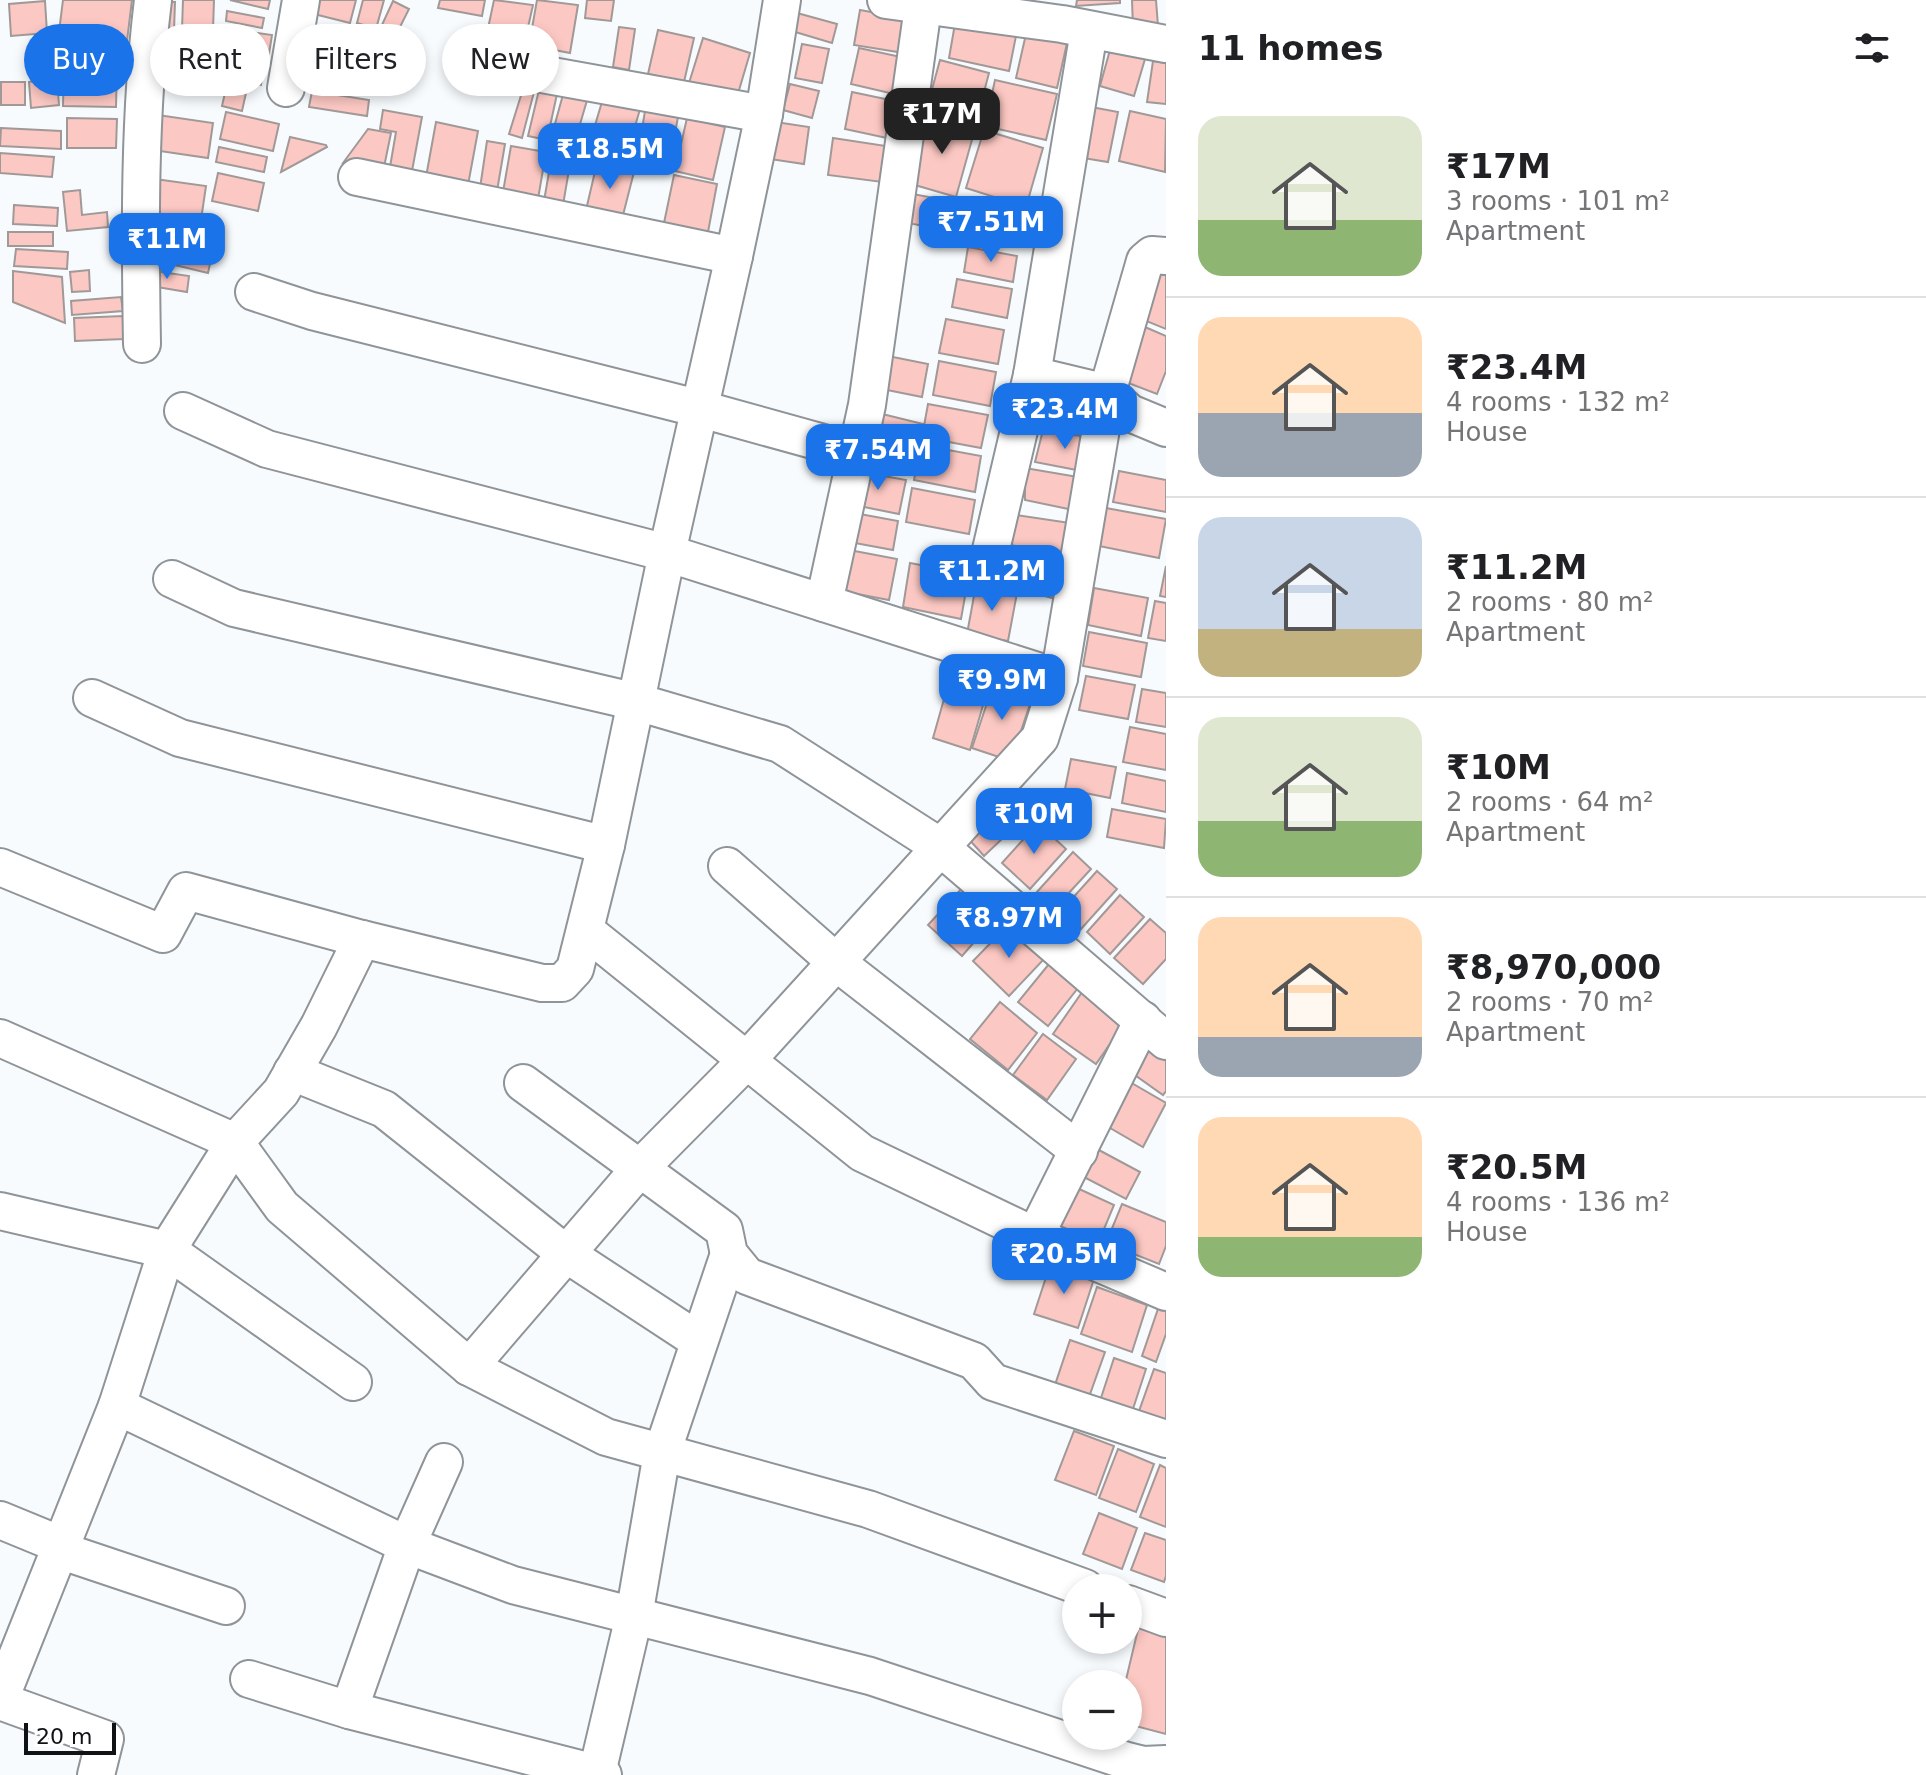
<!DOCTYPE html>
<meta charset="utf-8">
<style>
body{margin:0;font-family:"DejaVu Sans",sans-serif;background:#f6f6f6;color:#202124;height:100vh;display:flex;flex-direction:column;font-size:30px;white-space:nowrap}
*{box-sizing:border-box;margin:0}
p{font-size:26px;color:#757577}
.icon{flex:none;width:44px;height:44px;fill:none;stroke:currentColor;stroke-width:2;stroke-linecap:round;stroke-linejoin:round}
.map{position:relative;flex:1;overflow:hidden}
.sheet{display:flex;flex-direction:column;background:#fff;width:760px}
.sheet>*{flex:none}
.banner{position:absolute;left:24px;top:24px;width:760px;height:72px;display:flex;gap:16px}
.controls{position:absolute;left:1062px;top:1574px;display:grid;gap:16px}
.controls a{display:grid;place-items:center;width:80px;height:80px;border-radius:50%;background:#fff;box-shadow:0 4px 12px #0003;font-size:40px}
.scale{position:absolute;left:24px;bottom:20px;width:92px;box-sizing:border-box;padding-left:8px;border:4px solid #101214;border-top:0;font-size:22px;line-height:28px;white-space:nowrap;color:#101214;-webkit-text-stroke:6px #fff;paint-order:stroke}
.price{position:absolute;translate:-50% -68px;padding:0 18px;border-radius:16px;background:#1a73e8;color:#fff;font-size:26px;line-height:52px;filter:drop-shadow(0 2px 4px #0008)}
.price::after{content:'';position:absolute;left:50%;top:48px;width:24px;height:18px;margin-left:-12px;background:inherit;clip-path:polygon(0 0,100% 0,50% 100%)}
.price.on{background:#222;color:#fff}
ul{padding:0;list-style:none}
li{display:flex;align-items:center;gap:24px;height:200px;padding:0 32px}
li+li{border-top:2px solid #e0e0e0}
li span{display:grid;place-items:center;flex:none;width:224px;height:160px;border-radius:24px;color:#555}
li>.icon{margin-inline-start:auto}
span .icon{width:96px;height:96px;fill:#fffc;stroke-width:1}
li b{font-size:34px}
h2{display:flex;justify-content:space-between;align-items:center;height:96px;padding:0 32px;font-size:34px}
.tag{padding:0 28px;border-radius:36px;background:#fff;box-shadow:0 4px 12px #0003;font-size:28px;line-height:72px}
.tag.on{background:#1a73e8;color:#fff}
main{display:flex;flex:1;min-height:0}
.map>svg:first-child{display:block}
.building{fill:#fcc8c3;stroke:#a19998;stroke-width:2}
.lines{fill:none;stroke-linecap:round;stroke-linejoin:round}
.minor-casing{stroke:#8f9499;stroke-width:40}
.minor{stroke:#fff;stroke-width:36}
</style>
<main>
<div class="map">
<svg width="1166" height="1775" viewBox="0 0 1166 1775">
<rect width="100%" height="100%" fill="#f7fbfe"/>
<!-- building -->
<g class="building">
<path d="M63,0H132L125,57L57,48Z"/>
<path d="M183,0H214L213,30L182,29Z"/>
<path d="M230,0H270L268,9Z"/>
<path d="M305,0H356L350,23L302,11Z"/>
<path d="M363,0H384L376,29L357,23Z"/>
<path d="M440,0H485L482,16L438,8Z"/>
<path d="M494,0L533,5L524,45L486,38Z"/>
<path d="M537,0L578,5L570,53L529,45Z"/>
<path d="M587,0H614L611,21L585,18Z"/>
<path d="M1077,0H1120V3L1076,6Z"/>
<path d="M1132,0H1156L1158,26L1133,28Z"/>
<path d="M45,1L47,33L11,36L9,4Z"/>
<path d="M161,1L175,2L174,31H160Z"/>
<path d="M393,1L409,9L396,35L381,27Z"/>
<path d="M860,10L910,19L904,53L854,45Z"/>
<path d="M227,11L264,18L262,28L226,21Z"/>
<path d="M797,13L837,24L832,43L792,31Z"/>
<path d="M956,18L1017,31L1009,71L949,58Z"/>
<path d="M619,27L635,29L629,70L613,67Z"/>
<path d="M223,28L272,35L269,54L220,48Z"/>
<path d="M308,29L338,36L332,63L302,56Z"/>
<path d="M658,30L694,38L684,82L648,74Z"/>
<path d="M1026,34L1067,43L1057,88L1016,78Z"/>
<path d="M158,36L189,39L185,72L153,68Z"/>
<path d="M343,38L373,45L361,91L302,76L304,64L334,71Z"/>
<path d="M703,38L750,53L737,97L689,83Z"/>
<path d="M1113,39L1148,49L1134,96L1100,86Z"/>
<path d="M198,40L214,42L209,73L193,71Z"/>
<path d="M802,44L829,49L822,83L795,78Z"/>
<path d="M859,48L901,57L894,94L851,84Z"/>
<path d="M220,56L264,61L261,85L217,80Z"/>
<path d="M940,60L989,73L980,107L931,93Z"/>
<path d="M1153,61L1166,63V104L1147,102Z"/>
<path d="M64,63L117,64L116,107L63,106Z"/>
<path d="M471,66L486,69L480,94L466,91Z"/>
<path d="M157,74L206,82L204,93L156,86Z"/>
<path d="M57,79L59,105L31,108L29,82Z"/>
<path d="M995,80L1057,94L1046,140L985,126Z"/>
<rect x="1" y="82" width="24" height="23"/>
<path d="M790,84L819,91L812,118L783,110Z"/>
<path d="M226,88L246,93L242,111L222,106Z"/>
<path d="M523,89L534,92L522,138L509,134Z"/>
<path d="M539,90L557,94L547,140L528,136Z"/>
<path d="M312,91L369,100L367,116L309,107Z"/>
<path d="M564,91L588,97L573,148L550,142Z"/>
<path d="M852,92L895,101L887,138L845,129Z"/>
<path d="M604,95L641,106L625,160L588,149Z"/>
<path d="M1086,106L1118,112L1108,162L1077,157Z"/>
<path d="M383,110L422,117L412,171L390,167L396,132L380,129Z"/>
<path d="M645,111L678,117L669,165L637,160Z"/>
<path d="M1130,111L1166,119L1165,172L1119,161Z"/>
<path d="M226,112L279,124L273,151L220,139Z"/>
<path d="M151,114L213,123L208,158L146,149Z"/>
<path d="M927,116L975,129L956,197L908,183Z"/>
<path d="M67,118L117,119L116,148H67Z"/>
<path d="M687,118L725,127L713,180L675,171Z"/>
<path d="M769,121L809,127L804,164L763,158Z"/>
<path d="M436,122L478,131L468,185L426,177Z"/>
<path d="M1,128L61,131V149L0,146Z"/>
<path d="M368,129L391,133L383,172L343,163Z"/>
<path d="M984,130L1043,148L1026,207L966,188Z"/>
<path d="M290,137L326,145L327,147L281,172Z"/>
<path d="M833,138L886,146L882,182L828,175Z"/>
<path d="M487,141L505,144L497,191L480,188Z"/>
<path d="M511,146L546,152L538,199L503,192Z"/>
<path d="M219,147L267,157L264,172L216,162Z"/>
<path d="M553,149L572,152L563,205L544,201Z"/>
<path d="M0,153L54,157L52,177L0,173Z"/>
<path d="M597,163L634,172L622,219L586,210Z"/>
<path d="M218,173L264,183L258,211L212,201Z"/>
<path d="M674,175L717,184L708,232L664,223Z"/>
<path d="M155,179L206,186L201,220L150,213Z"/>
<path d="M80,190L82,215L107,212L108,227L67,231L63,192Z"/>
<path d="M907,193L989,208L984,237L902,222Z"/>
<path d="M14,205L58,208L57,226L13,224Z"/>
<path d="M159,223L216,237L208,273L150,259Z"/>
<rect x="8" y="232" width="45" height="14"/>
<path d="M968,247L1017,256L1013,282L964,272Z"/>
<path d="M16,249L68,252L67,269L14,266Z"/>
<path d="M1160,266L1166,268V329L1139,318Z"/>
<path d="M89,270L90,291L72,292L70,272Z"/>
<path d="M148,270L189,276L187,292L145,285Z"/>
<path d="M13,271L62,277L65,323L13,302Z"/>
<path d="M957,279L1012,289L1007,318L952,307Z"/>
<path d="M121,297L123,311L72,315L71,301Z"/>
<path d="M123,316L124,339L75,341L74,318Z"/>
<path d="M946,319L1004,330L998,364L939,353Z"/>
<path d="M1145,327L1166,336V371L1157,394L1123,381Z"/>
<path d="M878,354L928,364L922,397L872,387Z"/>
<path d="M939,361L996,372L990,406L933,395Z"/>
<path d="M1043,390L1099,398L1093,433L1035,421Z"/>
<path d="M928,404L988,415L981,448L922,437Z"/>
<path d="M870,411L923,424L912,469L859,456Z"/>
<path d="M1043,430L1093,438L1087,472L1035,462Z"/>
<path d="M921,445L981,456L975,492L914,480Z"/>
<path d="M1025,468L1084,478L1078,511L1025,500Z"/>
<path d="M856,471L906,480L899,514L849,504Z"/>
<path d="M1119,471L1166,480V512L1113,502Z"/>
<path d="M912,488L975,500L969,534L906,522Z"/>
<path d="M1106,508L1166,519L1159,558L1099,546Z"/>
<path d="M849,512L898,521L893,550L844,541Z"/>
<path d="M1016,515L1077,524L1071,557L1011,545Z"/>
<path d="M844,549L897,559L889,600L836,590Z"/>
<path d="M1006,557L1065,566L1059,600L1002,584Z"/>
<path d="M910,563L969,574L961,619L903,607Z"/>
<path d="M1166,566V597L1160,596Z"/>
<path d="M976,585L1017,593L1008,641L967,634Z"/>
<path d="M1094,588L1148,598L1141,636L1088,625Z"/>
<path d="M1155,601L1166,603V641L1148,638Z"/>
<path d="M1089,632L1147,643L1141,677L1083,666Z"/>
<path d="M953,667L991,678L970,750L933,738Z"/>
<path d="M1086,676L1135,685L1128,719L1079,710Z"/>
<path d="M994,682L1033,695L1011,761L972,748Z"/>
<path d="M1142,689L1166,693V727L1136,722Z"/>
<path d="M1130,727L1166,734V770L1123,762Z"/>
<path d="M1071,759L1116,767L1110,798L1065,789Z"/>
<path d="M1127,773L1166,781V812L1122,803Z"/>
<path d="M999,789L1025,817L984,856L958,827Z"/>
<path d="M1112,809L1166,819L1164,848L1107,837Z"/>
<path d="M1038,823L1066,849L1030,889L1002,863Z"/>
<path d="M1073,852L1091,869L1054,909L1036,893Z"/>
<path d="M1097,871L1117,889L1081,929L1061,911Z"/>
<path d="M964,886L997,916L962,956L928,925Z"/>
<path d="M1120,895L1144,917L1110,954L1087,932Z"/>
<path d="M1150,919L1166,933V959L1143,984L1114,958Z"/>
<path d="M1010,923L1045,958L1009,996L973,961Z"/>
<path d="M1049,964L1078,988L1048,1026L1018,1002Z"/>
<path d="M1085,988L1128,1018L1096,1064L1053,1034Z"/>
<path d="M1000,1002L1037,1033L1008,1070L970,1039Z"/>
<path d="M1043,1034L1076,1059L1047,1100L1013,1075Z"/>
<path d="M1142,1044L1166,1061V1091L1163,1095L1125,1068Z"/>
<path d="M1123,1078L1166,1103L1143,1147L1098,1121Z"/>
<path d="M1097,1149L1140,1172L1126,1199L1082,1176Z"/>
<path d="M1077,1188L1114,1205L1097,1246L1059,1229Z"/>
<path d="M1122,1204L1166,1222V1246L1159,1264L1106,1243Z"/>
<path d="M1050,1265L1094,1279L1078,1328L1034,1314Z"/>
<path d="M1097,1287L1147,1305L1132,1352L1081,1334Z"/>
<path d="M1160,1303L1166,1305V1334L1156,1362L1142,1356Z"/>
<path d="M1070,1340L1105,1352L1089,1397L1055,1385Z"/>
<path d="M1114,1358L1146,1369L1131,1415L1099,1404Z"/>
<path d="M1154,1369L1166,1373V1424L1138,1414Z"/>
<path d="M1074,1431L1114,1446L1096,1495L1055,1480Z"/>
<path d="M1118,1449L1154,1464L1136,1512L1099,1498Z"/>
<path d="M1160,1465L1166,1468V1527L1140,1517Z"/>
<path d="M1099,1513L1137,1528L1122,1569L1083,1554Z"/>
<path d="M1145,1533L1166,1540V1576L1164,1582L1131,1570Z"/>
<path d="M1139,1625L1166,1632V1734L1128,1724V1684H1125Z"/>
</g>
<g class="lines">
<!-- minor casing -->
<g class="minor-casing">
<g id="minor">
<path d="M886,0L1062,24L1166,44"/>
<path d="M497,66L764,114"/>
<path d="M286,88L301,0"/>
<path d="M357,177L734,256"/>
<path d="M254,292L312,311L701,409L856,452"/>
<path d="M142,344C140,230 139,114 153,0"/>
<path d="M1032,375L1107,393L1145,261L1152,255L1166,256"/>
<path d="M183,411L267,449L667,553L1059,678L1107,393L1130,413L1166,428"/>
<path d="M986,571L1032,375L1089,31"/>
<path d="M172,579L234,608L637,702L780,744L939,846L1166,1041"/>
<path d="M824,603L867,405L924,0"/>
<path d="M92,698L180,738L606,845"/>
<path d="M727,866L836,962L1079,1151"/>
<path d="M0,867L163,934L186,891L362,939L542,983H562L575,969L606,845L667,553L734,256L764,114L782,0"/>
<path d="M586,931L862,1153L1035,1236L1166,1292"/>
<path d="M0,1038L235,1142L282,1207L469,1367L606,1437L868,1509L1085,1588"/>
<path d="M292,1072L384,1109L565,1253L699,1341"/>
<path d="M523,1083L724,1230L729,1254L747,1276L974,1361L993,1382L1166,1439"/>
<path d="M0,1211L167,1250L353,1382"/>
<path d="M1035,1236L1143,1020"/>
<path d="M469,1367L641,1167L747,1060L1040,738L1059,678"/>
<path d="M117,1406L167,1250L235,1142L281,1092L319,1026L362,939"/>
<path d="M0,1520L61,1545"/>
<path d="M59,1550L226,1606"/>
<path d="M1128,1604L1166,1618"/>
<path d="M249,1679L349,1710L603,1775"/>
<path d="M0,1699L117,1406L407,1545L513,1585L870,1676L1127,1761L1143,1765L1166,1764"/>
<path d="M0,1701L105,1739L96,1775"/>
<path d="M349,1710L407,1545L444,1462"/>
<path d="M597,1773L634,1616L662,1453L729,1254"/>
</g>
</g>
<!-- minor -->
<use href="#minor" class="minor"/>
</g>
</svg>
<div class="controls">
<a>+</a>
<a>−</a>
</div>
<div class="scale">20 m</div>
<b class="price on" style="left:942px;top:156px">₹17M</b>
<b class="price" style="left:610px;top:191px">₹18.5M</b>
<b class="price" style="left:991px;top:264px">₹7.51M</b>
<b class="price" style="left:167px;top:281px">₹11M</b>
<b class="price" style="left:1065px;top:451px">₹23.4M</b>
<b class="price" style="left:878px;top:492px">₹7.54M</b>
<b class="price" style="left:992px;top:613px">₹11.2M</b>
<b class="price" style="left:1002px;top:722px">₹9.9M</b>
<b class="price" style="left:1034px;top:856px">₹10M</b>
<b class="price" style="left:1009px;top:960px">₹8.97M</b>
<b class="price" style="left:1064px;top:1296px">₹20.5M</b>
<div class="banner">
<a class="tag on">Buy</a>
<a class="tag">Rent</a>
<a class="tag">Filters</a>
<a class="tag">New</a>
</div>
</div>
<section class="sheet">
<h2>11 homes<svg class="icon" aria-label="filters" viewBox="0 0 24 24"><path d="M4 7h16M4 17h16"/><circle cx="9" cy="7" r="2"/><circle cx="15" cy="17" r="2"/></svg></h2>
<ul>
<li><span style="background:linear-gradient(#dfe7d0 65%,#8fb573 0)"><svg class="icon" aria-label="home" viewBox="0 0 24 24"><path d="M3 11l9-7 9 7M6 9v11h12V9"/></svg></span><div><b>₹17M</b><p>3 rooms · 101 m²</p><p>Apartment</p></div></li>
<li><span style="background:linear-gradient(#ffd9b3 60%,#9aa5b1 0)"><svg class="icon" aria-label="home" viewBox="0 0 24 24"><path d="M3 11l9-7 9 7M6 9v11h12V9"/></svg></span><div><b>₹23.4M</b><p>4 rooms · 132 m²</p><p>House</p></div></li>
<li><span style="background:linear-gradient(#c9d6e8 70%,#c2b280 0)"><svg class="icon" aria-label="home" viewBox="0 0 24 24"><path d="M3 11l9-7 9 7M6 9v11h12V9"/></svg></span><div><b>₹11.2M</b><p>2 rooms · 80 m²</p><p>Apartment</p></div></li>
<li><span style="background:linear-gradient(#dfe7d0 65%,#8fb573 0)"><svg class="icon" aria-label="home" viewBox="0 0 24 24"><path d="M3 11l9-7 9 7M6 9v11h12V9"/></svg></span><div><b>₹10M</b><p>2 rooms · 64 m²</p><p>Apartment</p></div></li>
<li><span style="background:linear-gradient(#ffd9b3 75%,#9aa5b1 0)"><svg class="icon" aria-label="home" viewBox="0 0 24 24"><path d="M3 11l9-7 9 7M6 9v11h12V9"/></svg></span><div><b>₹8,970,000</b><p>2 rooms · 70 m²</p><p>Apartment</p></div></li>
<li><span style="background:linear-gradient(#ffd9b3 75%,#8fb573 0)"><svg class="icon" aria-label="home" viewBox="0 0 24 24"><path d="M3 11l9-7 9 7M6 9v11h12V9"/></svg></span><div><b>₹20.5M</b><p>4 rooms · 136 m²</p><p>House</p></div></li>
</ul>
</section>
</main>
